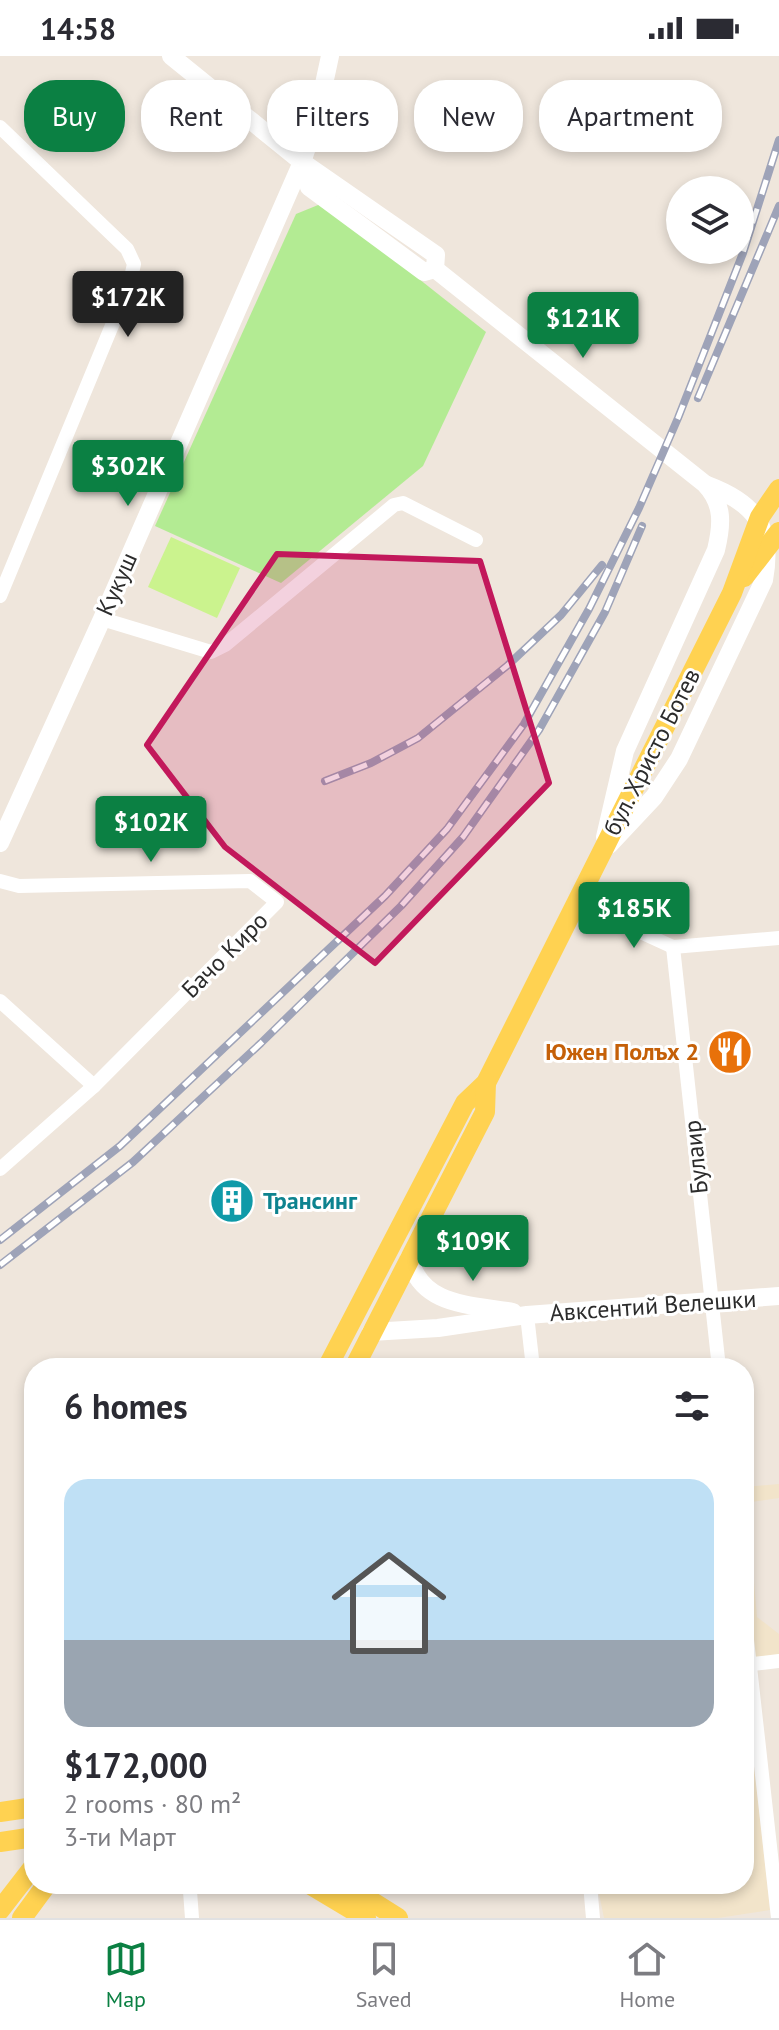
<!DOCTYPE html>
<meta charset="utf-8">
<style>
body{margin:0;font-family:"PT Sans",sans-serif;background:#f7f7f7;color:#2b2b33;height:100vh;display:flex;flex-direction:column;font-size:30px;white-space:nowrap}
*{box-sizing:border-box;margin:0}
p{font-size:26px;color:#7c7c81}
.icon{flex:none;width:44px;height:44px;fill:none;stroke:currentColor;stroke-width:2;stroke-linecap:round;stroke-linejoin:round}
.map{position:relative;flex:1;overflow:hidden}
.side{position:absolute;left:24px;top:1302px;width:730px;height:536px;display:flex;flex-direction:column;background:#fff;border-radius:32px;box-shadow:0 4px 12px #0003}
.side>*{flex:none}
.hud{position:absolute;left:24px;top:24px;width:732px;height:72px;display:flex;gap:16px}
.fabs{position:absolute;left:666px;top:120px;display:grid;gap:16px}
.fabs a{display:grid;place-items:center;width:88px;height:88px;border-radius:50%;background:#fff;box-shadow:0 4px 12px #0003;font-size:40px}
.price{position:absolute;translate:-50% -68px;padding:0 18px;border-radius:8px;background:#0b8043;color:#fff;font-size:26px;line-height:52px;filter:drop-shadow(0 2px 4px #0008)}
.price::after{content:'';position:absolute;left:50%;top:48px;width:24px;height:18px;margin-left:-12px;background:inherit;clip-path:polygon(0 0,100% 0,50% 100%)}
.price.on{background:#222;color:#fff}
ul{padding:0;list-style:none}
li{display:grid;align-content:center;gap:16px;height:424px;padding:0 40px}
li span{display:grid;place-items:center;height:248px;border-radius:24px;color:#555}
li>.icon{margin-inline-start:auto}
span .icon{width:144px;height:144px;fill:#fffc;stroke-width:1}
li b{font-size:34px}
h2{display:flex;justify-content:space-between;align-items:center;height:96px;padding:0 40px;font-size:34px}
.pill{padding:0 28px;border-radius:32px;background:#fff;box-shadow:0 4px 12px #0003;font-size:28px;line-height:72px}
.pill.on{background:#0b8043;color:#fff}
.status{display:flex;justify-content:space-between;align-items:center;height:56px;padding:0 40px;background:#fff;direction:ltr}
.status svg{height:22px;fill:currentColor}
.menu{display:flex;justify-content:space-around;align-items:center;height:112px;border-top:2px solid #e1e1e2;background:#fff;font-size:22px;color:#7c7c81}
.menu a{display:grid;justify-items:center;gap:4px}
.menu .on{color:#0b8043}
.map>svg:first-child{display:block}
.education{fill:#f2e4ca}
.green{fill:#b3eb93}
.pitch{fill:#cbf38e}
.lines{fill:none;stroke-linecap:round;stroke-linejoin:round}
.street{stroke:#fff;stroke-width:14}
.secondary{stroke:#fff;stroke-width:18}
.primary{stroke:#ffd251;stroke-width:20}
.rail-casing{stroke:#9ea3b8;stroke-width:8}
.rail{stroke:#fff;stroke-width:5;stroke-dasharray:15;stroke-linecap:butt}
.marked{fill:#c2185b;fill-opacity:0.2;stroke:#c2185b;stroke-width:6;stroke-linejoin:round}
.labels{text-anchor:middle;stroke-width:6;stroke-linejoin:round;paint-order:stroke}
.street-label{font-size:24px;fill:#2c2c2c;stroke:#fff}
.food-label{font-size:24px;font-weight:bold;fill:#c56008;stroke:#fff;text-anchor:end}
.culture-label{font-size:24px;font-weight:bold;fill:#0d838f;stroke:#fff;text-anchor:start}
</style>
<div class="status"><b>14:58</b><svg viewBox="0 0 49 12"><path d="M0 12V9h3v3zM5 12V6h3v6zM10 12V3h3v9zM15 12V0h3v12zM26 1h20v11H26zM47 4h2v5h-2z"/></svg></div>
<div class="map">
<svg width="779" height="1862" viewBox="0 0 779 1862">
<rect width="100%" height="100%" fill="#efe6dc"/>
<!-- education -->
<g class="education">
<path d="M779,1428V1442L751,1446L754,1478L750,1479L757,1561L779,1578V1601L753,1603L744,1507V1431Z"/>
<path d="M744,1615L770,1854L718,1862H604L597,1828H744Z"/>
</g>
<!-- green -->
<path class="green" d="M323,147L486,276L423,410L281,527L155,470L296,158Z"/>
<!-- pitch -->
<path class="pitch" d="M171,481L240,512L217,562L148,531Z"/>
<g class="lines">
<!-- street -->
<g class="street">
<path d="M0,71L127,193L134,208L130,226L0,540"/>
<path d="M102,563L211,596L225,589L394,449L403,447L476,484"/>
<path d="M0,825L19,830L250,825L277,846L94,1030L0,1113"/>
<path d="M610,862L673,891L779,882"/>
<path d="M673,891L719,1312"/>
<path d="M0,945L94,1030"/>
<path d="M527,1259L533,1312"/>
<path d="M744,1557L778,1862"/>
<path d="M744,1609L779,1605"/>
<path d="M590,1828L593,1862"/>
<path d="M190,1835L192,1862"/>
</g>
<!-- secondary -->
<g class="secondary">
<path d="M171,0L302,106L436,199L435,213"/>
<path d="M302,106L309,131L424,216L435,213"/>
<path d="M435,213L705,428C724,448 722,469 716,494L625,695L605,781"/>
<path d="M0,787L102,563L302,106L316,65L330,0"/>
<path d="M609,789L654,741L679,703L764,524C774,471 755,447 707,429"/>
<path d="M409,1202C422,1251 470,1248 513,1256"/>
<path d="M371,1276L438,1272L527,1259L779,1240"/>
</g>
<!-- primary -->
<g class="primary">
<path d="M744,521L779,476"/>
<path d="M327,1312L465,1047L486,1027L732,537L760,461L779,433"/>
<path d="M354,1312L485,1056L486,1027"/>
<path d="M0,1756L34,1751"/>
<path d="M0,1786L34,1781"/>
<path d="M309,1828L366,1862"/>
<path d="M344,1828L398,1862"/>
<path d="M0,1854L34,1810"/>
<path d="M22,1862L47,1828"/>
</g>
<!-- rail casing -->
<g class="rail-casing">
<g id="rail">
<path d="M698,342L779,150"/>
<path d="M325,725L371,707L418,682L508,609L561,559L602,509"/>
<path d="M0,1184L120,1090L385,840L447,773L524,668L589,553L639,452L678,362L743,197L779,84"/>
<path d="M0,1209L133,1106L261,987L401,850L463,781L539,674L605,556L642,470"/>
</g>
</g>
<!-- rail -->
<use href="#rail" class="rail"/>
</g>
<!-- marked area -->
<path class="marked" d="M277,498L480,505L549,727L375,907L225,791L147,689Z"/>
<!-- icons -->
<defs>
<g id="restaurant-disc" transform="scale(2.3)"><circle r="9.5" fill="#e8710a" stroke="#fff"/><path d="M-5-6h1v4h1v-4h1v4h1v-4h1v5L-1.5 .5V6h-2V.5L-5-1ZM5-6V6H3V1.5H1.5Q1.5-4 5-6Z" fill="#fff"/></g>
<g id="building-disc" transform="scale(2.3)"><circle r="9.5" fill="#0f9aa8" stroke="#fff"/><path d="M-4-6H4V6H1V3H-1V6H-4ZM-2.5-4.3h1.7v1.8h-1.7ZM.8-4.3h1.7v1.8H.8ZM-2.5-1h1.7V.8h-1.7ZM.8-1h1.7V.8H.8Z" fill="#fff"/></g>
</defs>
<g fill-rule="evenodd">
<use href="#restaurant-disc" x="730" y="996"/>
<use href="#building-disc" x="232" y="1145"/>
</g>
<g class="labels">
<!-- street labels -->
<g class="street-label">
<text transform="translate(117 528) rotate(-66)" y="8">Кукуш</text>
<text transform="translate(652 696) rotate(-63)" y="8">бул. Христо Ботев</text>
<text transform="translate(225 899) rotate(-45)" y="8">Бачо Киро</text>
<text transform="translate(696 1101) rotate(-96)" y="8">Булаир</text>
<text transform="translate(653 1250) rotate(-4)" y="8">Авксентий Велешки</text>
</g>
<!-- food labels -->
<g class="food-label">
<text x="699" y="1004">Южен Полъх 2</text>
</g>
<!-- culture labels -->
<g class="culture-label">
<text x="263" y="1153">Трансинг</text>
</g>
</g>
</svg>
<div class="fabs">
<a><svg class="icon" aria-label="layers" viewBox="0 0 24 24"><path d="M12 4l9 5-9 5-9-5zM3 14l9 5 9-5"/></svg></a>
</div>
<b class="price on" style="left:128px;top:283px">$172K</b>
<b class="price" style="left:583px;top:304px">$121K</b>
<b class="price" style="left:128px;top:452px">$302K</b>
<b class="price" style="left:151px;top:808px">$102K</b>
<b class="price" style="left:634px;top:894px">$185K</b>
<b class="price" style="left:473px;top:1227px">$109K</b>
<div class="hud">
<a class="pill on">Buy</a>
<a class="pill">Rent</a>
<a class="pill">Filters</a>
<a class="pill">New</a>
<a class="pill">Apartment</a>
</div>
<section class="side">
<h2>6 homes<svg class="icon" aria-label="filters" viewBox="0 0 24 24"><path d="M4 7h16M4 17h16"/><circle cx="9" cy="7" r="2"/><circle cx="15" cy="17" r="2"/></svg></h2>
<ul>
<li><span style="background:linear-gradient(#bfe0f5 65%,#9aa5b1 0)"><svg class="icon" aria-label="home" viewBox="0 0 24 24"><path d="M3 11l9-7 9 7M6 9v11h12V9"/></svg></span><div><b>$172,000</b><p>2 rooms · 80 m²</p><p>3-ти Март</p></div></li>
</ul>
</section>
</div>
<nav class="menu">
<a class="on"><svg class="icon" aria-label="map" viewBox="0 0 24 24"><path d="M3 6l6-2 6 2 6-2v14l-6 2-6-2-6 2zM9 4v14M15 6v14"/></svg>Map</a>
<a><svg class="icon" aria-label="saved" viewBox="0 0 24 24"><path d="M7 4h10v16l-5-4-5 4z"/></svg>Saved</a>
<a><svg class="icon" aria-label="home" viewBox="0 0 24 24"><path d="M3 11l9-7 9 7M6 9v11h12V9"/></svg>Home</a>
</nav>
